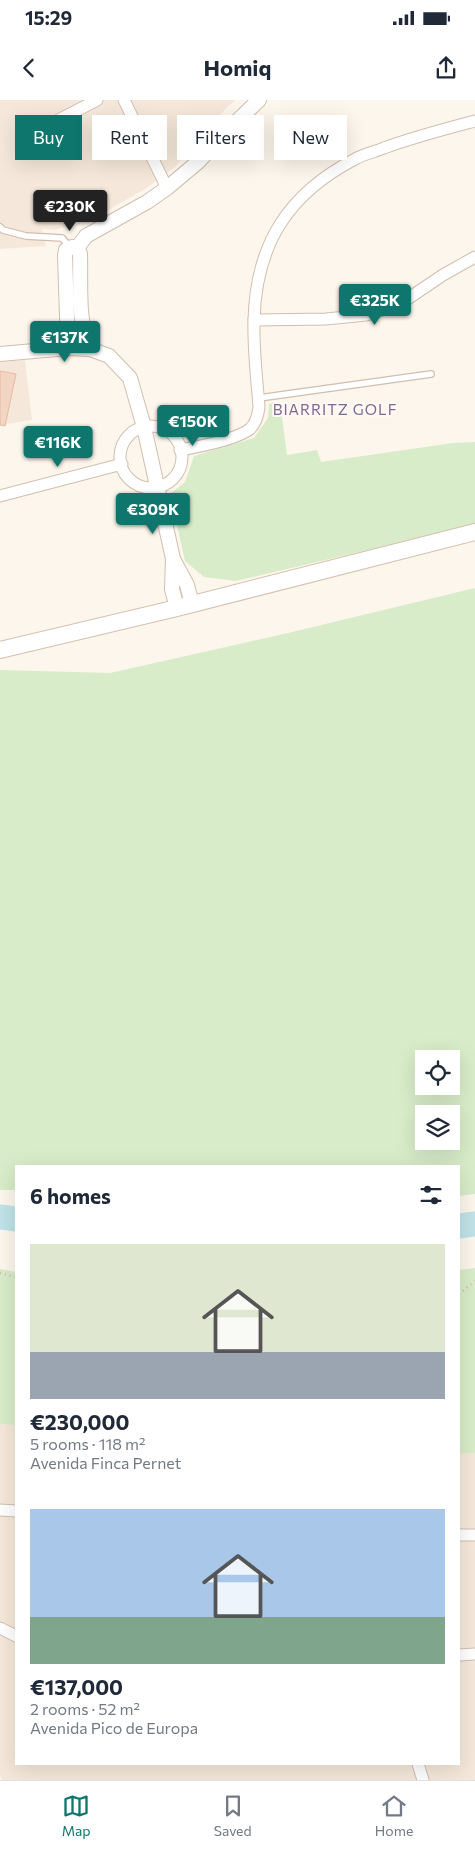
<!DOCTYPE html>
<meta charset="utf-8">
<style>
body{margin:0;font-family:Commissioner,sans-serif;background:#f6f6f7;color:#1f2937;height:100vh;display:flex;flex-direction:column;font-size:19px;white-space:nowrap}
*{box-sizing:border-box;margin:0}
p{font-size:16px;color:#747a83}
.icon{flex:none;width:28px;height:28px;fill:none;stroke:currentColor;stroke-width:2;stroke-linecap:round;stroke-linejoin:round}
.map{position:relative;flex:1;overflow:hidden}
.panel{position:absolute;left:15px;top:1065px;width:445px;height:600px;display:flex;flex-direction:column;background:#fff;border-radius:0px;box-shadow:0 5px 20px #0002}
.panel>*{flex:none}
.hud{position:absolute;left:15px;top:15px;width:445px;height:45px;display:flex;gap:10px}
.controls{position:absolute;left:415px;top:950px;display:grid;gap:10px}
.controls a{display:grid;place-items:center;width:45px;height:45px;border-radius:0px;background:#fff;box-shadow:0 5px 20px #0002;font-size:25px}
.price{position:absolute;translate:-50% -42px;padding:0 11px;border-radius:5px;background:#0f766e;color:#fff;font-size:16px;line-height:32px;filter:drop-shadow(0 1px 2px #0008)}
.price::after{content:'';position:absolute;left:50%;top:30px;width:15px;height:11px;margin-left:-8px;background:inherit;clip-path:polygon(0 0,100% 0,50% 100%)}
.price.current{background:#222;color:#fff}
ul{padding:0;list-style:none}
li{display:grid;align-content:center;gap:10px;height:265px;padding:0 15px}
li span{display:grid;place-items:center;height:155px;border-radius:0px;color:#555}
li>.icon{margin-inline-start:auto}
span .icon{width:90px;height:90px;fill:#fffc;stroke-width:1}
li b{font-size:21px}
h2{display:flex;justify-content:space-between;align-items:center;height:60px;padding:0 15px;font-size:21px}
.chip{padding:0 18px;border-radius:0px;background:#fff;box-shadow:0 5px 20px #0002;font-size:18px;line-height:45px}
.chip.current{background:#0f766e;color:#fff}
.status{display:flex;justify-content:space-between;align-items:center;height:35px;padding:0 25px;background:#fff;direction:ltr}
.status svg{height:14px;fill:currentColor}
header{display:flex;justify-content:space-between;align-items:center;height:65px;padding:0 15px;background:#fff;font-size:22px;font-weight:700}
.tab-bar{display:flex;justify-content:space-around;align-items:center;height:70px;border-top:1px solid #e0e1e3;background:#fff;font-size:14px;color:#747a83}
.tab-bar a{display:grid;justify-items:center;gap:2px}
.tab-bar .current{color:#0f766e}
.map>svg:first-child{display:block}
.residential{fill:#f5e8da}
.green{fill:#d8ecc9;fill-rule:evenodd}
.lines{fill:none;stroke-linecap:round;stroke-linejoin:round}
.river{stroke:#bfe3e8;stroke-width:25}
.building{fill:#f3d5c3;stroke:#e6bba3}
.service-casing{stroke:#d1beb0;stroke-width:8}
.minor-casing{stroke:#d1beb0;stroke-width:13}
.tertiary-casing{stroke:#d1beb0;stroke-width:16}
.secondary-casing{stroke:#d6c0b0;stroke-width:18}
.path{stroke:#d9b8a5;stroke-width:2.5;stroke-dasharray:1 4;stroke-linecap:butt}
.service{stroke:#fff;stroke-width:5.5}
.minor{stroke:#fff;stroke-width:11}
.tertiary{stroke:#fff;stroke-width:14}
.secondary{stroke:#fff;stroke-width:16}
.labels{text-anchor:middle;stroke-width:4;stroke-linejoin:round;paint-order:stroke}
.neighbourhood-label{font-size:15px;letter-spacing:1px;fill:#846695;stroke:#fffaf3}
</style>
<div class="status"><b>15:29</b><svg viewBox="0 0 49 12"><path d="M0 12V9h3v3zM5 12V6h3v6zM10 12V3h3v9zM15 12V0h3v12zM26 1h20v11H26zM47 4h2v5h-2z"/></svg></div>
<header><svg class="icon" aria-label="back" viewBox="0 0 24 24"><path d="M15 5l-7 7 7 7"/></svg>Homiq<svg class="icon" aria-label="share" viewBox="0 0 24 24"><path d="M12 15V3M7 8l5-5 5 5M5 13v7h14v-7"/></svg></header>
<div class="map">
<svg width="475" height="1680" viewBox="0 0 475 1680">
<rect width="100%" height="100%" fill="#fdf6ec"/>
<!-- residential -->
<g class="residential">
<path d="M0,0H236L227,7L175,67L145,89L110,109L56,130L42,129L46,146L0,149Z"/>
<path d="M25,260L32,320L0,325V262Z"/>
<path d="M0,1324L16,1325V1664H459V1353H475V1680H2L0,1676Z"/>
</g>
<!-- green -->
<g class="green">
<path d="M280,302L287,355L317,350L321,362L453,343L475,342V425L236,481L204,477L185,461L170,394L185,382L194,356L254,338L268,318L269,304Z"/>
<path d="M475,488V1094L459,1096V1066H16V1090H0V570L110,573L288,533ZM424,959H451V986H424ZM424,1014H451V1041H424Z"/>
<path d="M475,1168V1353H459V1170Z"/>
<path d="M0,1169L16,1172V1325L0,1324Z"/>
</g>
<g class="lines">
<!-- river -->
<g class="river">
<path d="M0,1117L16,1119"/>
<path d="M459,1126L475,1124"/>
</g>
</g>
<!-- building -->
<path class="building" d="M0,271L16,274L5,326L0,325Z"/>
<g class="lines">
<!-- service casing -->
<g class="service-casing">
<g id="service">
<path d="M0,127L3,130L26,136L62,138L70,147"/>
<path d="M259,298L431,274"/>
</g>
</g>
<!-- minor casing -->
<g class="minor-casing">
<g id="minor">
<path d="M124,0L167,88"/>
<path d="M43,28L97,0"/>
<path d="M254,220L326,219L366,215L400,204L443,175L475,157"/>
<circle cx="151" cy="357" r="31"/>
<path d="M180,350C197,347 237,339 250,329C256,323 258,316 259,307C257,279 253,249 254,220C256,144 288,94 355,59C364,54 374,52 384,48C414,37 445,29 475,21"/>
<path d="M0,396L122,364"/>
<path d="M0,1410L16,1411"/>
<path d="M459,1435H475"/>
<path d="M0,1528L16,1536"/>
<path d="M459,1555L475,1554"/>
<path d="M418,1664L423,1680"/>
</g>
</g>
<!-- tertiary casing -->
<g class="tertiary-casing">
<g id="tertiary">
<path d="M77,148L86,136L147,102L167,88L198,62L233,25L259,0"/>
<path d="M68,248L65,155L66,150L72,147L78,149L80,154C81,182 77,223 90,249"/>
<path d="M0,254L68,248L90,249L109,256L130,278L144,327L173,459L172,489L177,508"/>
<path d="M173,459L187,485L192,504"/>
</g>
</g>
<!-- secondary casing -->
<g class="secondary-casing">
<path id="secondary" d="M0,550L177,508L475,432"/>
</g>
<!-- path -->
<g class="path">
<path d="M0,1173L16,1177"/>
<path d="M459,1194L475,1181"/>
</g>
<!-- service -->
<use href="#service" class="service"/>
<!-- minor -->
<use href="#minor" class="minor"/>
<!-- tertiary -->
<use href="#tertiary" class="tertiary"/>
<!-- secondary -->
<use href="#secondary" class="secondary"/>
</g>
<g class="labels">
<!-- neighbourhood labels -->
<g class="neighbourhood-label">
<text x="335" y="315">BIARRITZ GOLF</text>
</g>
</g>
</svg>
<div class="controls">
<a><svg class="icon" aria-label="locate" viewBox="0 0 24 24"><circle cx="12" cy="12" r="6"/><path d="M12 2v4M12 18v4M2 12h4M18 12h4"/></svg></a>
<a><svg class="icon" aria-label="layers" viewBox="0 0 24 24"><path d="M12 4l9 5-9 5-9-5zM3 14l9 5 9-5"/></svg></a>
</div>
<b class="price current" style="left:70px;top:132px">€230K</b>
<b class="price" style="left:375px;top:226px">€325K</b>
<b class="price" style="left:65px;top:263px">€137K</b>
<b class="price" style="left:193px;top:347px">€150K</b>
<b class="price" style="left:58px;top:368px">€116K</b>
<b class="price" style="left:153px;top:435px">€309K</b>
<div class="hud">
<a class="chip current">Buy</a>
<a class="chip">Rent</a>
<a class="chip">Filters</a>
<a class="chip">New</a>
</div>
<section class="panel">
<h2>6 homes<svg class="icon" aria-label="filters" viewBox="0 0 24 24"><path d="M4 7h16M4 17h16"/><circle cx="9" cy="7" r="2"/><circle cx="15" cy="17" r="2"/></svg></h2>
<ul>
<li><span style="background:linear-gradient(#dfe7d0 70%,#9aa5b1 0)"><svg class="icon" aria-label="home" viewBox="0 0 24 24"><path d="M3 11l9-7 9 7M6 9v11h12V9"/></svg></span><div><b>€230,000</b><p>5 rooms · 118 m²</p><p>Avenida Finca Pernet</p></div></li>
<li><span style="background:linear-gradient(#a9c7e8 70%,#7fa58c 0)"><svg class="icon" aria-label="home" viewBox="0 0 24 24"><path d="M3 11l9-7 9 7M6 9v11h12V9"/></svg></span><div><b>€137,000</b><p>2 rooms · 52 m²</p><p>Avenida Pico de Europa</p></div></li>
</ul>
</section>
</div>
<nav class="tab-bar">
<a class="current"><svg class="icon" aria-label="map" viewBox="0 0 24 24"><path d="M3 6l6-2 6 2 6-2v14l-6 2-6-2-6 2zM9 4v14M15 6v14"/></svg>Map</a>
<a><svg class="icon" aria-label="saved" viewBox="0 0 24 24"><path d="M7 4h10v16l-5-4-5 4z"/></svg>Saved</a>
<a><svg class="icon" aria-label="home" viewBox="0 0 24 24"><path d="M3 11l9-7 9 7M6 9v11h12V9"/></svg>Home</a>
</nav>
